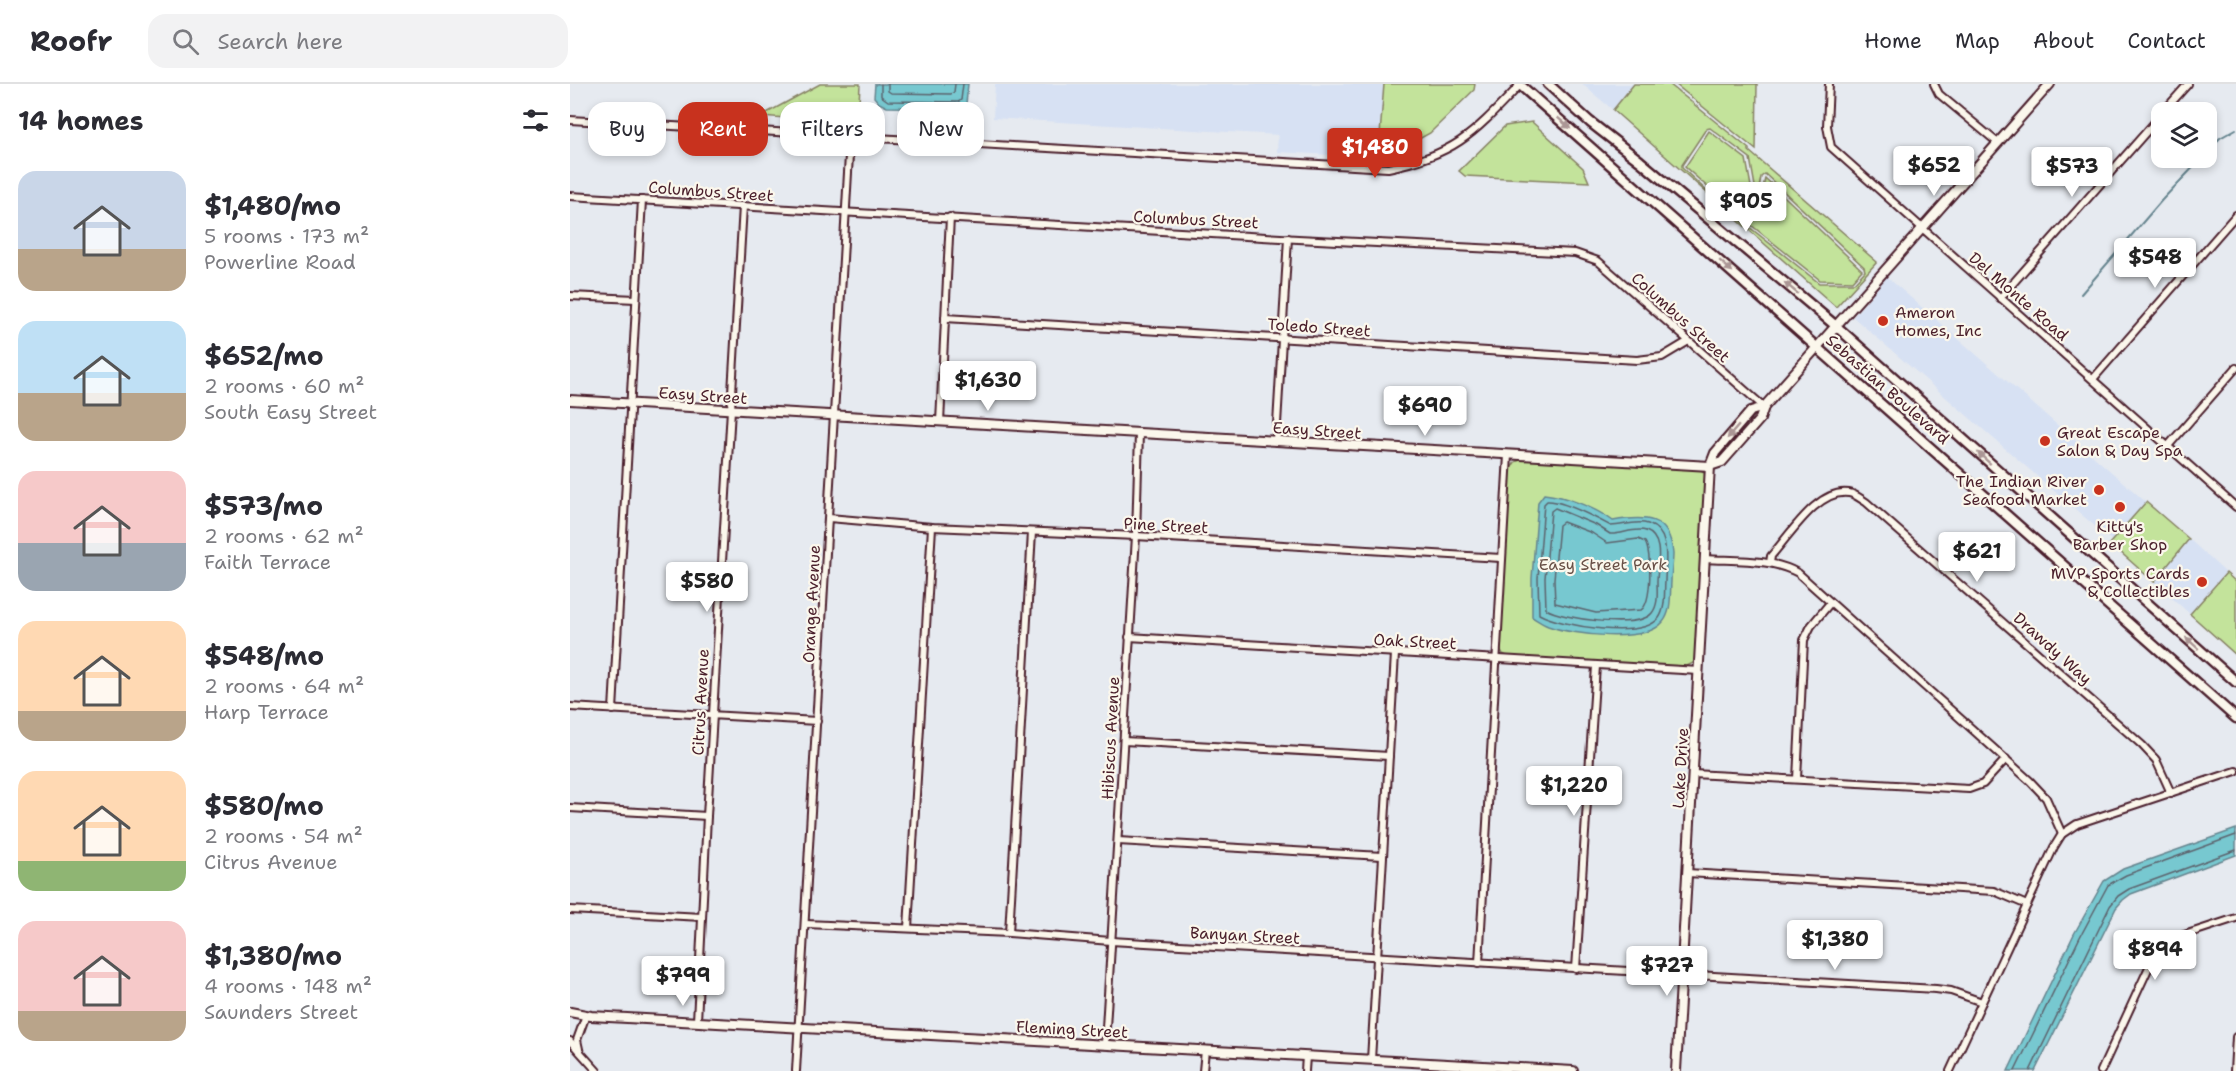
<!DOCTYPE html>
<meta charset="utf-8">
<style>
body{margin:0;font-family:"Shantell Sans",sans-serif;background:#f2f2f3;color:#2b2b33;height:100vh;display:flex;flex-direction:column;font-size:22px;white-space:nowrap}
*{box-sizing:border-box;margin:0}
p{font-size:20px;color:#7c7c81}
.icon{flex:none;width:33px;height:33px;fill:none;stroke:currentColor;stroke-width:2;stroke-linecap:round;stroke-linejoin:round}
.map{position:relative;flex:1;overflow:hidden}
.details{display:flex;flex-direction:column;background:#fff;width:570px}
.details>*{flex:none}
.top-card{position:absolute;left:18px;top:18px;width:570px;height:54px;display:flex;gap:12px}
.fabs{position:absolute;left:1581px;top:18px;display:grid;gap:12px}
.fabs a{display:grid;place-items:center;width:66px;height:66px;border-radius:12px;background:#fff;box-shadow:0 3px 9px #0003;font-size:30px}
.price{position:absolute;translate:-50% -51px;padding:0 14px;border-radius:6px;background:#fff;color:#222;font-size:20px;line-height:39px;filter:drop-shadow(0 2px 3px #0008)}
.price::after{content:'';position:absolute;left:50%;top:36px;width:18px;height:14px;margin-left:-9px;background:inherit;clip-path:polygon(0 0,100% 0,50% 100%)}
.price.active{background:#c8321e;color:#fff}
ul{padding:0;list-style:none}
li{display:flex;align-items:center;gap:18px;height:150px;padding:0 18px}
li span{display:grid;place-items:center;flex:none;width:168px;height:120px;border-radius:18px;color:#555}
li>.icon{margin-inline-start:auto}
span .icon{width:72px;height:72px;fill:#fffc;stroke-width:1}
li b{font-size:26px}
h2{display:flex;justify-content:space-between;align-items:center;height:72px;padding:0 18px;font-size:26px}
.tag{padding:0 21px;border-radius:18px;background:#fff;box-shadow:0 3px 9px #0003;font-size:21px;line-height:54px}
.tag.active{background:#c8321e;color:#fff}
header{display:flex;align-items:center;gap:36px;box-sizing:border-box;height:84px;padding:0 30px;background:#fff;border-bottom:2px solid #e1e1e2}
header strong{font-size:28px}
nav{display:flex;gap:33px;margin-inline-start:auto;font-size:21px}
.search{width:420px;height:54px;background:#f2f2f3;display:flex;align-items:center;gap:15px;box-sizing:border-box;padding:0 21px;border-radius:18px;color:#7c7c81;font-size:22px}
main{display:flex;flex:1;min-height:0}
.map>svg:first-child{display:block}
.built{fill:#d7e1f3}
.green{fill:#c3e39b;stroke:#868163;stroke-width:1.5;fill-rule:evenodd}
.water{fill:#77c8d0;stroke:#65848e;stroke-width:1.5}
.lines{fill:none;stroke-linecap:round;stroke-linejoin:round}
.shore{stroke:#5c636d;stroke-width:1.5}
.stream{stroke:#65848e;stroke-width:2}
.minor-casing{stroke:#4a1f2b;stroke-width:10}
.tertiary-casing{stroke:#4a1f2b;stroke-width:12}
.secondary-casing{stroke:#4a1f2b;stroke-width:13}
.minor{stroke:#fbf7ec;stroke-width:6}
.tertiary{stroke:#fbf7ec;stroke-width:8}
.secondary{stroke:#fbf7ec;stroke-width:8}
.oneway{fill:#ab9695}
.poi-dot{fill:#c8321e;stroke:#fbf7ec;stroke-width:2}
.labels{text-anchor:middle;stroke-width:4.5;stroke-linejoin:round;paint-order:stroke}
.street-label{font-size:16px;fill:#4a1f2b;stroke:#fbf7ec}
.poi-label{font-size:16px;fill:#4a1f2b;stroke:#fbf7ec;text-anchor:start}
.park-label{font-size:16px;fill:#685047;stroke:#fbf7ec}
</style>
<header>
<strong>Roofr</strong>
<div class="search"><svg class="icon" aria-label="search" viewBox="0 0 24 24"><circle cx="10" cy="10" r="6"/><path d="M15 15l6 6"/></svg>Search here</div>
<nav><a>Home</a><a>Map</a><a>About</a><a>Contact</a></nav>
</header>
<main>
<section class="details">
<h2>14 homes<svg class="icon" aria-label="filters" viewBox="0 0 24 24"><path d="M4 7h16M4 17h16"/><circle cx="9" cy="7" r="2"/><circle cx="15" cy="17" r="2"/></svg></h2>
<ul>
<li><span style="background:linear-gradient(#c9d6e8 65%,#b9a48a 0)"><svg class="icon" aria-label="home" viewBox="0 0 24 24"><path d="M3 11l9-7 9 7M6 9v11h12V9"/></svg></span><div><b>$1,480/mo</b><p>5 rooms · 173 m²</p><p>Powerline Road</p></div></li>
<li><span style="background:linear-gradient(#bfe0f5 60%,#b9a48a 0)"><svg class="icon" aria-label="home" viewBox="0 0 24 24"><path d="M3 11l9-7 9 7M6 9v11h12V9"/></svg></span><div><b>$652/mo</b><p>2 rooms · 60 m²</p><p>South Easy Street</p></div></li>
<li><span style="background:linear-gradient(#f6c9c9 60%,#9aa5b1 0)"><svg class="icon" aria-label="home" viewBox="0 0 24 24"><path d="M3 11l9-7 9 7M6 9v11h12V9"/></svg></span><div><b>$573/mo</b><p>2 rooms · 62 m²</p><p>Faith Terrace</p></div></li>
<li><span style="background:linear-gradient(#ffd9b3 75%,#b9a48a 0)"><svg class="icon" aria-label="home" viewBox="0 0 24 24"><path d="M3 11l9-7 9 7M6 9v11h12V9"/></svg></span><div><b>$548/mo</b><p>2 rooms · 64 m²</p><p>Harp Terrace</p></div></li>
<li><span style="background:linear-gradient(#ffd9b3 75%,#8fb573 0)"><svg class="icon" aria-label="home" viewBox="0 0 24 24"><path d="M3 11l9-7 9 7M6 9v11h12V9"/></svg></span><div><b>$580/mo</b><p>2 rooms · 54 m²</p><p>Citrus Avenue</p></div></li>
<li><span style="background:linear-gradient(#f6c9c9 75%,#b9a48a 0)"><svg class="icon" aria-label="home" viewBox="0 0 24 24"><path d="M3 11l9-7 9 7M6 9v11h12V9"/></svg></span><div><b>$1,380/mo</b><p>4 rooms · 148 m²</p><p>Saunders Street</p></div></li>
</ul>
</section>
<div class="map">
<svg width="1666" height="987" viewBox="0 0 1666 987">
<rect width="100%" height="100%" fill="#e6eaf0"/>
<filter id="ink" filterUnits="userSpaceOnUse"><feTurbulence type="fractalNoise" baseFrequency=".0167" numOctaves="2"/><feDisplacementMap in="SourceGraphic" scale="12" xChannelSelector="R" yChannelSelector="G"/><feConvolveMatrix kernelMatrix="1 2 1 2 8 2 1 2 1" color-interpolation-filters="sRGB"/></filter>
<g filter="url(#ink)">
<!-- built -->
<g class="built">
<path d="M425,0H814L810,51L817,74L707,68L708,51L423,34Z"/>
<path d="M1012,0H1064L1043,26Z"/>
<path d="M1317,193L1576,418L1542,457L1283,233Z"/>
<path d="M1619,455L1656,489L1620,530L1584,498Z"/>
</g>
<!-- green -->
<g class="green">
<path d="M250,0H290L288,40L191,32Z"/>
<path d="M814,0H905L904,6L860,49L849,55L812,57L810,51Z"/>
<path d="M1064,0H1099L1179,65V67L1307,178L1266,223L1043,26ZM1140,44L1180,74L1186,108L1184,110L1139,109L1112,84V81L1136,45ZM1195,90L1294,183L1295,187L1284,199H1249L1153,122V119L1160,113L1186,121L1191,93Z"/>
<path d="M1105,0H1187L1186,66Z"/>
<path d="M962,38L1013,84L1019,98L895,92L889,87L935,42Z"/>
<path d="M1139,47L1176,75L1182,108L1141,106L1115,83Z"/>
<path d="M1195,94L1292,186L1282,197L1250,196L1156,121L1160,117L1189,125Z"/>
<path d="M953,375L1129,385L1134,388L1136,397L1127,574L1123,579L1115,583L939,573L933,570L929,563L940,386L945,378Z"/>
<path d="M1576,418L1619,455L1584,498L1540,459Z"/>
<path d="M1656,489L1666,498V571L1620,530Z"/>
</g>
<!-- water -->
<g class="water">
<path d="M305,0H398L396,20L389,24L317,23L309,19L304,13Z"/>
<path d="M974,410C995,412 1026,424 1043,437C1073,432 1100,430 1103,470C1103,479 1101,489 1101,498C1100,510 1102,527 1093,538C1075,560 1003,551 978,542C973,540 967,536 962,533V494L968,418Z"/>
<path d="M1666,745V771L1561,810L1553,816L1546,824L1465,987H1438L1504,850L1534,797L1553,785Z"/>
</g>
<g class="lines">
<!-- shore -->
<g class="shore">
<path d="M311,0V12L318,17L388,18L391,16L393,0"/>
<path d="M318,0V7L321,9L381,10L384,8L385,0"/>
<path d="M977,417C993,416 1026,434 1041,442C1053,442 1066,436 1078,440C1102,448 1095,479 1095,498C1094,509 1096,524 1089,534C1071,556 991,542 969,530L968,494L974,420Z"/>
<path d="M985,424L1026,441L1040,450C1051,451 1065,443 1076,447C1095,454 1087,483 1087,498C1087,508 1089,520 1082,529C1069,546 993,535 976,525L975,494L981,427Z"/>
<path d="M993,438L1022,449L1037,459L1068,455L1075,458C1082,469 1082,519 1071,526L1026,529L985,519L984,495L989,441Z"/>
<path d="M1445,987L1510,853L1538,801L1556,791L1666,751"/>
<path d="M1460,987L1540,822L1548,812L1559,805L1666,766"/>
</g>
<!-- stream -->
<g class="stream">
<path d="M1636,69L1650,54L1666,45"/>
<path d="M1511,210L1592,116L1632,74"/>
</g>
<!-- minor casing -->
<g class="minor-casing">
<g id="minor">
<path d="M1259,0L1257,42L1261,63L1666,423"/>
<path d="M1364,0L1369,10L1428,59"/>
<path d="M1593,28L1618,0"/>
<path d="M0,36L818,84C886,71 905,48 951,0"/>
<path d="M0,112L728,155L1005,169L1028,177L1194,323"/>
<path d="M0,212L66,215"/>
<path d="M1430,214L1592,30"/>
<path d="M375,234L1067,276L1092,273L1117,258"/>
<path d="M1523,295L1666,131"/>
<path d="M370,338L380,133"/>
<path d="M706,357L718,154"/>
<path d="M1598,362L1666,284"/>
<path d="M259,434L362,443L566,452L931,474"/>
<path d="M1135,475C1165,477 1201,474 1228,489L1460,697L1476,714L1492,750"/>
<path d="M1200,479L1201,472C1220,451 1248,404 1279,409C1285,410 1291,415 1296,418L1572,661L1586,676L1601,709"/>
<path d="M559,553L1129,587"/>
<path d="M0,623L247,637"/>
<path d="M43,626L72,116"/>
<path d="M554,657L819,672"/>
<path d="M1123,690L1399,705L1413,700L1436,675"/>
<path d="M1227,695L1234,556L1241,542L1260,519"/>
<path d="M0,724L137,732"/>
<path d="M548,757L812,772"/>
<path d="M1117,789L1424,807L1457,821"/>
<path d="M0,826L132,833"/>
<path d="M236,840L439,849L541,857L1366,905L1381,907L1412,918"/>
<path d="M338,844L362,443"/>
<path d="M439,849L462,448"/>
<path d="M909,879L938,371"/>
<path d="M1006,885L1026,582"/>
<path d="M127,937L137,732L173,122"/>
<path d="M0,957L27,987"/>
<path d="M535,960L566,452L569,349"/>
<path d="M9,965L7,956L16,931"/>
<path d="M801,976L825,570"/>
<path d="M226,987L280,54"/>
<path d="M633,987L635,966"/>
<path d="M735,987L736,972"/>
<path d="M1380,987L1484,763L1492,750L1507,740L1666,687"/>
<path d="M1531,987L1585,870L1599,856L1666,834"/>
<path d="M1664,987L1666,953"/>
</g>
</g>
<!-- tertiary casing -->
<g class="tertiary-casing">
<g id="tertiary">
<path d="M0,316L1140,382L1152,378L1190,335L1194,323L1480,0"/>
<path d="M0,928L21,932L1003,987"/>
<path d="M1106,987L1140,382L1145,369L1181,327L1194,323"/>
</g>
</g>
<!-- secondary casing -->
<g class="secondary-casing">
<g id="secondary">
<path d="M949,0L1666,634"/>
<path d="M978,0L1020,38L1070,77L1266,242L1666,598"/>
</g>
</g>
<!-- minor -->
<use href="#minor" class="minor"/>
<!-- tertiary -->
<use href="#tertiary" class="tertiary"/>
<!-- secondary -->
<use href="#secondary" class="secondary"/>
</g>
<!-- one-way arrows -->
<defs><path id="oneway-solid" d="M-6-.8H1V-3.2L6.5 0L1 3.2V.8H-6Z" transform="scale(1.5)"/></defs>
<g class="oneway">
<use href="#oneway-solid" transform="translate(994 39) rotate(41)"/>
<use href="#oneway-solid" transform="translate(1156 182) rotate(41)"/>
<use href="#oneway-solid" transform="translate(1221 204) rotate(-140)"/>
<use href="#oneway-solid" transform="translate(1163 348) rotate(131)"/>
<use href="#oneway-solid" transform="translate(1414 374) rotate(-138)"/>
<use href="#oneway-solid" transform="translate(1622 559) rotate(-138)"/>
</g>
</g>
<!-- markers -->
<g class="poi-dot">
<circle cx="1313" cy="237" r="6"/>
<circle cx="1475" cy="357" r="6"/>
<circle cx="1529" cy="406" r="6"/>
<circle cx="1550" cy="423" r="6"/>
<circle cx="1632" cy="498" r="6"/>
</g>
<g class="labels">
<!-- street labels -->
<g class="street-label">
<text transform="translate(141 107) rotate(4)" y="6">Columbus Street</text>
<text transform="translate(626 135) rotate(3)" y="6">Columbus Street</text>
<text transform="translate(1449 212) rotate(41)" y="6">Del Monte Road</text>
<text transform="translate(1111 233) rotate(42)" y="6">Columbus Street</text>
<text transform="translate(749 243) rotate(4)" y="6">Toledo Street</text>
<text transform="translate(1318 305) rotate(41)" y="6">Sebastian Boulevard</text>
<text transform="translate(133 311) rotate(4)" y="6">Easy Street</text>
<text transform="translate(747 346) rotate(4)" y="6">Easy Street</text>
<text transform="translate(596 441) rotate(3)" y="6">Pine Street</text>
<text transform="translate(241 520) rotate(-87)" y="6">Orange Avenue</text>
<text transform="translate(845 557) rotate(3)" y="6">Oak Street</text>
<text transform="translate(1483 564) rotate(42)" y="6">Drawdy Way</text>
<text transform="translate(130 618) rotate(-87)" y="6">Citrus Avenue</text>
<text transform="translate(540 654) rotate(-87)" y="6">Hibiscus Avenue</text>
<text transform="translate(1110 684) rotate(-87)" y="6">Lake Drive</text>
<text transform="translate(675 851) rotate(3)" y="6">Banyan Street</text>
<text transform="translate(502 945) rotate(3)" y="6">Fleming Street</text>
</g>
<!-- poi labels -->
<g class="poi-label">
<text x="1325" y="234">Ameron<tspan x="1325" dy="18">Homes, Inc</tspan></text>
<text x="1487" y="354">Great Escape<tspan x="1487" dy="18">Salon &amp; Day Spa</tspan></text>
<text x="1517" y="403" text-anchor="end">The Indian River<tspan x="1517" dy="18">Seafood Market</tspan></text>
<text x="1550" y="448" text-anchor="middle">Kitty's<tspan x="1550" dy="18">Barber Shop</tspan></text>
<text x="1620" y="495" text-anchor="end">MVP Sports Cards<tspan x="1620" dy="18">&amp; Collectibles</tspan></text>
</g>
<!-- park labels -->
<g class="park-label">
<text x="1033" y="486">Easy Street Park</text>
</g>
</g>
</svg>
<div class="fabs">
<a><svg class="icon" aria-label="layers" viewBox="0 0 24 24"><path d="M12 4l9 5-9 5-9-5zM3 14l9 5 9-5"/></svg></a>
</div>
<b class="price active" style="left:805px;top:95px">$1,480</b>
<b class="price" style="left:1364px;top:113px">$652</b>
<b class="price" style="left:1502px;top:114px">$573</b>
<b class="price" style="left:1176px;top:149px">$905</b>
<b class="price" style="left:1585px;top:205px">$548</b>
<b class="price" style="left:418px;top:328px">$1,630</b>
<b class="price" style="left:855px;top:353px">$690</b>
<b class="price" style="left:1407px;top:499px">$621</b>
<b class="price" style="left:137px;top:529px">$580</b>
<b class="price" style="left:1004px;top:733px">$1,220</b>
<b class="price" style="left:1265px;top:887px">$1,380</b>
<b class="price" style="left:1585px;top:897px">$894</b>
<b class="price" style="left:1097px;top:913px">$727</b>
<b class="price" style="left:113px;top:923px">$799</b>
<div class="top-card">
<a class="tag">Buy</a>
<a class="tag active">Rent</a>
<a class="tag">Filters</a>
<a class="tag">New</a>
</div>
</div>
</main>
